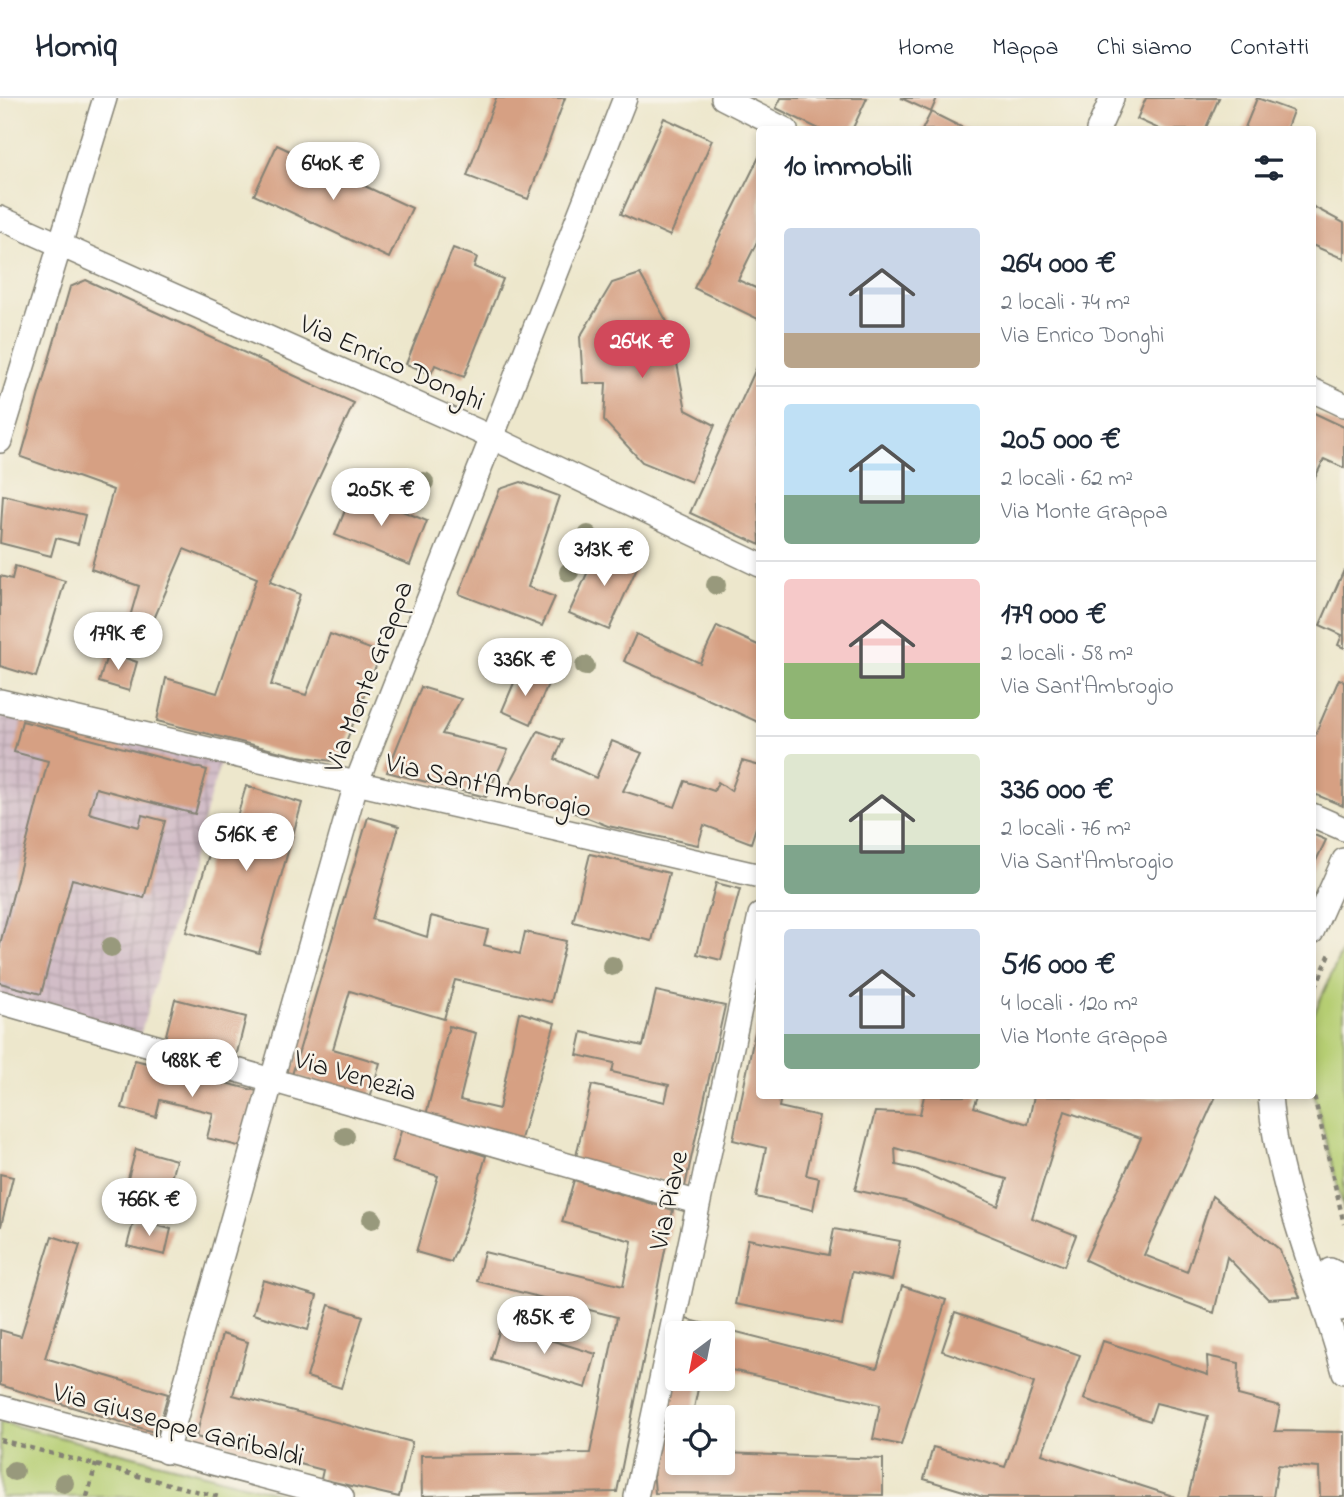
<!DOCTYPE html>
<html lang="it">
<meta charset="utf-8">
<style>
body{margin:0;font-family:"Indie Flower",sans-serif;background:#f2f2f3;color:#1f2937;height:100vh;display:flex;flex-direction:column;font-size:26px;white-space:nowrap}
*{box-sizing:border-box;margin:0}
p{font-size:23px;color:#747a83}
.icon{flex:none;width:38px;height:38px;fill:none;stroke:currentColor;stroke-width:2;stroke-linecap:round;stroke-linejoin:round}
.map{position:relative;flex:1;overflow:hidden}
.sheet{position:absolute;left:756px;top:28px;width:560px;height:973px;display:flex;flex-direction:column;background:#fff;border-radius:7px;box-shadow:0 4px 10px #0003}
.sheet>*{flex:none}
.needle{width:46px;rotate:212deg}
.controls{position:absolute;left:665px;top:1223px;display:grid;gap:14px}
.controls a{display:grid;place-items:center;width:70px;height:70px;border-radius:7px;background:#fff;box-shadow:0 4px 10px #0003;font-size:35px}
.price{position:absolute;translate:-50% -60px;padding:0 16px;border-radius:24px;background:#fff;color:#222;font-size:23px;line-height:46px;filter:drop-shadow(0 2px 4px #0008)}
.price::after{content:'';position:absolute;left:50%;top:42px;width:21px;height:16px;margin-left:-10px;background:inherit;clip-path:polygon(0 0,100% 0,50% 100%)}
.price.selected{background:#d1495b;color:#fff}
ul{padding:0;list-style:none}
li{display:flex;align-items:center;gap:21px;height:175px;padding:0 28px}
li+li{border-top:2px solid #e0e1e3}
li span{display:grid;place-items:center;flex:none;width:196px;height:140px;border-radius:7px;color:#555}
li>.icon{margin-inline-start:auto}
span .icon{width:84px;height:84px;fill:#fffc;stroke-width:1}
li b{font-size:30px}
h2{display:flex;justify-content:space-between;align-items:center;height:84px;padding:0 28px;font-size:30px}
header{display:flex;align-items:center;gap:42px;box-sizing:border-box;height:98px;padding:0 35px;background:#fff;border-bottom:2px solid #e0e1e3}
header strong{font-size:33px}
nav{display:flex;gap:38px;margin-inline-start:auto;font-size:24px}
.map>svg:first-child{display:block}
.industrial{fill:url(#industrial-grid)}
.green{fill:#b6ce73;stroke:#697548;stroke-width:2}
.building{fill:#d6a083;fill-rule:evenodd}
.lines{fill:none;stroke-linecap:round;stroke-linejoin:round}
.street-casing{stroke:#848274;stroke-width:26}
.path{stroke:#848274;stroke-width:4.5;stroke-dasharray:5 5;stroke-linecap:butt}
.street{stroke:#fff;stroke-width:23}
.tree{fill:#98997c}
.labels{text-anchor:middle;stroke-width:5;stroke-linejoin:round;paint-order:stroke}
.street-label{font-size:28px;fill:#1c1c1c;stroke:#f7f3e8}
</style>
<header>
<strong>Homiq</strong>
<nav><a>Home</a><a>Mappa</a><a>Chi siamo</a><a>Contatti</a></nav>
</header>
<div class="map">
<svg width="1344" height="1399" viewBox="0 0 1344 1399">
<defs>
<pattern id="industrial-grid" width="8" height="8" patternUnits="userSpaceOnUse" patternTransform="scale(1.75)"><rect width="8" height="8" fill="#d2bdc7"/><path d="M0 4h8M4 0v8" fill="none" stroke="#b4a2aa"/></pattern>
</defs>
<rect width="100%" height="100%" fill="#f7f3e8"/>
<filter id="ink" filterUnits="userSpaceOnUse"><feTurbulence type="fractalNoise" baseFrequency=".0143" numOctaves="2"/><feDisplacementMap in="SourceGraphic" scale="14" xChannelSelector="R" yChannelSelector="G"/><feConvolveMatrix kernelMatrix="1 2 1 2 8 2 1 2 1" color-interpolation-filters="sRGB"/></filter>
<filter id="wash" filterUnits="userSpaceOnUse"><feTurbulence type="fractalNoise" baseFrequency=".00686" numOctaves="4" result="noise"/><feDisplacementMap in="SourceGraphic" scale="28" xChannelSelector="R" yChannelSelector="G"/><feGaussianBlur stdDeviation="1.57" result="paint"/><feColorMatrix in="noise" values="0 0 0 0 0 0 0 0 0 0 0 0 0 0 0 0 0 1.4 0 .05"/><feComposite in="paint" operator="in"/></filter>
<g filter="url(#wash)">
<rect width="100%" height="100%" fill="#ede7cc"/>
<!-- industrial -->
<path class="industrial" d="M0,603L223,655L138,944L0,904Z"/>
<!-- green -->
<g class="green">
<path d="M1344,848V1113L1312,988L1313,918Z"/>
<path d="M0,1324L294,1399H0Z"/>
</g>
<g id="blocks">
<!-- building -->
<g class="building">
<path d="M496,0H565L528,101L467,78Z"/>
<path d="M781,0H867L852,32H821L776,10Z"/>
<path d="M901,0H937L931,14Z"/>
<path d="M1146,0H1219L1205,32H1161L1137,21Z"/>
<path d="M1257,0L1293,13L1286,32H1244Z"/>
<path d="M931,14L967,32H922Z"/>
<path d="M664,20L712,42L670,138L621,116Z"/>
<path d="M277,47L412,110L389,160L254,97Z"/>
<path d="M760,57V138L738,182L760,192V222L694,190Z"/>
<path d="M1312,108L1344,125V161L1312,147Z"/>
<path d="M453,150L477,159L474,169L503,181L464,279L435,267L431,276L406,266Z"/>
<path d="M640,176L670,229L686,312L715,327L691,384L642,364L604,323L606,285H583L580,239L612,185Z"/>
<path d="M86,182L354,305L270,484L300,496L271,587L306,597L330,536L381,555L338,664L293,657L157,623L166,580L217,595L257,480L184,451L148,535L127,529L139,488L91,471L113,392L21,359L70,189Z"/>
<path d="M760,262L758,394L760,447L690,415Z"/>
<path d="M1312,314L1344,329V370L1324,361L1312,386Z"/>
<path d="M521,384L559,398L528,489L555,499L542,528L459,496L500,391Z"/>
<path d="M353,393L427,423L410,467L335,437Z"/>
<path d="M3,397L85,417L78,446L56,440L51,458L0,445Z"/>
<path d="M600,447L639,465L609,532L569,515Z"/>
<path d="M15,468L65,483L36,579L0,568V478L12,481Z"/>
<path d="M1344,472V550L1338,547L1342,537L1320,527Z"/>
<path d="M717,528L760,548V625L624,563L636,536L700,565Z"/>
<path d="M108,554L137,564L129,593L99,584Z"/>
<path d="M519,573L548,586L531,626L502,613Z"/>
<path d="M1339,581L1344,583L1343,708L1312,695V644Z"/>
<path d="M421,589L461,601L442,636L508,652L486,699L387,674Z"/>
<path d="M22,623L207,672L195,716L96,690L89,715L139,729L142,717L165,723L144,800L72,781L41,896L0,885V846L48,663L14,654Z"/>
<path d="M538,633L563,642L555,661L596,680L612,643L642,655L623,693L675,709L685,683L714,693L718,684L731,693L742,663L760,668V717L751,745L704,727L698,747L608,728L508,689Z"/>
<path d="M246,688L302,705L259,855L186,834L212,746L228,750Z"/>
<path d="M368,719L399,728L372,821L427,839L431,818L488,832L484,847L520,856L525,834L566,843L551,904L455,882L444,921L350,893L333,951L380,965L370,1000L292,977Z"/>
<path d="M1312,736L1326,742L1312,771Z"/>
<path d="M590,756L669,775L652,843L573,824Z"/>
<path d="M716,785L740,791L721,862L697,856Z"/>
<path d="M656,893L725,908L685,1088L575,1063L592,987L665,1004L669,987L612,974L614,965L577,957L582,934L643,948Z"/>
<path d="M175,901L246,919L235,963L164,945Z"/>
<path d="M519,914L555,925L521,1041L492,1038L426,1017L449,928L476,935L460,1002L499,1011Z"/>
<path d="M756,929L760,930V998H781L779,1009L819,1018L806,1077L819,1080L813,1112L756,1099L766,1050L733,1042Z"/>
<path d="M135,962L257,993L242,1049L207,1040L213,1015L160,1002L156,1019L122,1010Z"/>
<path d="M924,998H978L974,1009L1028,1026L1034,998L1158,1000L1216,998L1144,1157L1187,1174L1212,1098L1279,1151L1300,1199L1268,1201L1227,1159L1214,1215L1132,1184L1085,1162L1141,1040L1065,1013L1032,1120L1076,1137L1064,1168L905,1103L855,1092L875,1014L920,1016ZM895,1050L1007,1081L998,1108L918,1072L896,1067Z"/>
<path d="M402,1030L486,1058L464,1134L451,1164L416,1154L438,1078L392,1064Z"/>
<path d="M136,1051L176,1062L166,1099L126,1088Z"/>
<path d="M0,1076L13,1079L1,1128H0Z"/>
<path d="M574,1082L673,1112L617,1394L422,1398L421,1357L590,1355L617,1219L477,1183L484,1154L623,1188L632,1143L562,1124Z"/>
<path d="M134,1122L171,1131L165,1157L127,1148Z"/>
<path d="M834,1131L900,1143L892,1182L852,1174L842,1227L735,1206L748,1141L829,1157Z"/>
<path d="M52,1138L80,1147L45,1260L168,1296L157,1335L0,1287V1232L21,1238Z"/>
<path d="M263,1182L317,1198L308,1232L253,1216Z"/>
<path d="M902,1188L946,1202L901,1347L873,1341L880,1307L723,1270V1236H679L682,1220L877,1270Z"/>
<path d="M329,1207L363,1218L341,1290L307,1279Z"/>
<path d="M955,1214L1080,1257L1042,1356L1176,1399H983L924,1381L933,1349L1005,1369L1034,1285L942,1253Z"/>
<path d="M501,1227L596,1256L586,1290L491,1261Z"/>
<path d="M222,1236L248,1244L233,1297L412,1344L399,1399L321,1381L323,1372L196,1339Z"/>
<path d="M1103,1243L1208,1277L1207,1258L1239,1265L1238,1297L1280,1308L1275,1333L1344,1334V1399H1320L1319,1370L1278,1367L1273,1399H1188L1208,1318L1156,1305L1150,1323L1084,1301Z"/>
<path d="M677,1247V1281H700L692,1320H677V1365H723V1355L883,1361V1397L655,1395L652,1358Z"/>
</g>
</g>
</g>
<g filter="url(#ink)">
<use href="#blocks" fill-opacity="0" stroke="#848274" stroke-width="2"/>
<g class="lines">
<!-- street casing -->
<g class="street-casing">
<g id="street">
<path d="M723,0L786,32"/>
<path d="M1098,32L1112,0"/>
<path d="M0,120L491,339L760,467"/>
<path d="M1312,292L1344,307"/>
<path d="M0,343L105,0"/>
<path d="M0,603L760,778"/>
<path d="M1312,717L1344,731"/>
<path d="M1312,834L1344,762"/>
<path d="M0,904L696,1104"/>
<path d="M1270,998C1277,1092 1319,1183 1344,1274"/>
<path d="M1341,1211L1330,1172L1344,1179"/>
<path d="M0,1309L342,1399"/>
<path d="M166,1354L356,686L625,0"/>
<path d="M636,1399L760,817"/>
</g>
</g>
<!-- path -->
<g class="path">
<path d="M1312,898L1331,853"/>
<path d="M1312,989L1344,1126"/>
<path d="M0,1342L219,1399"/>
<path d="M87,1399L96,1366"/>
</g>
<!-- street -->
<use href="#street" class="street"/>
</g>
<!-- trees -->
<g class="tree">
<circle cx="424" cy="384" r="10"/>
<circle cx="588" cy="437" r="10"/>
<circle cx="569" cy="474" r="10"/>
<circle cx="716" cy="487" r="10"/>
<circle cx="585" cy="568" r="10"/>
<circle cx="111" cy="849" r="10"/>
<circle cx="612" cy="868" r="10"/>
<circle cx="345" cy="1038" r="10"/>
<circle cx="372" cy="1121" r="10"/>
<circle cx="14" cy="1373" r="10"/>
<circle cx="64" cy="1385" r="10"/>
</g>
</g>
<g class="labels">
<!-- street labels -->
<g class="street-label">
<text transform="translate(393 263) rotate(24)" y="10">Via Enrico Donghi</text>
<text transform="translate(367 578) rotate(-69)" y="10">Via Monte Grappa</text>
<text transform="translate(489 686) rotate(13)" y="10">Via Sant'Ambrogio</text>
<text transform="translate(356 976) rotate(16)" y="10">Via Venezia</text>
<text transform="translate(667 1102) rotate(-78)" y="10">Via Piave</text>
<text transform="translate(179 1325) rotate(15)" y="10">Via Giuseppe Garibaldi</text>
</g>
</g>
</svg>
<div class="controls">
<a><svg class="needle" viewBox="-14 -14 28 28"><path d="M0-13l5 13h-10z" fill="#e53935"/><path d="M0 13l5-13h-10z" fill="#747a83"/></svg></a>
<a><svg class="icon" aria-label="locate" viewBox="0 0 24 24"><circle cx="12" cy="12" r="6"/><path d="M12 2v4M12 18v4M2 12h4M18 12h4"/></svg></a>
</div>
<b class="price" style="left:333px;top:104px">640K €</b>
<b class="price selected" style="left:642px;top:282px">264K €</b>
<b class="price" style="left:381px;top:430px">205K €</b>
<b class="price" style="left:604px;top:490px">313K €</b>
<b class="price" style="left:118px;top:574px">179K €</b>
<b class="price" style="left:525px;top:600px">336K €</b>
<b class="price" style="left:246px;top:775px">516K €</b>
<b class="price" style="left:192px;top:1001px">488K €</b>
<b class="price" style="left:149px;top:1140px">766K €</b>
<b class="price" style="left:544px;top:1258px">185K €</b>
<section class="sheet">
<h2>10 immobili<svg class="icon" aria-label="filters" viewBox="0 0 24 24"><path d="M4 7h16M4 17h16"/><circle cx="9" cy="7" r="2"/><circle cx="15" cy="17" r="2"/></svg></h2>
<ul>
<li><span style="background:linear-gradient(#c9d6e8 75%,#b9a48a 0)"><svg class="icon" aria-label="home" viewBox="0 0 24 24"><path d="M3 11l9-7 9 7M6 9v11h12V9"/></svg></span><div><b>264 000 €</b><p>2 locali · 74 m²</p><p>Via Enrico Donghi</p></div></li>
<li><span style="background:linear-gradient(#bfe0f5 65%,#7fa58c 0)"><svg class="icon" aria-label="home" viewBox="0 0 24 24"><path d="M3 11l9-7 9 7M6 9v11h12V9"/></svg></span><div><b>205 000 €</b><p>2 locali · 62 m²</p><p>Via Monte Grappa</p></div></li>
<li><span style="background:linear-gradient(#f6c9c9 60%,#8fb573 0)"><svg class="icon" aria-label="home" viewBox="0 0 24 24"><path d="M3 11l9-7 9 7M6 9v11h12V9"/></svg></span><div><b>179 000 €</b><p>2 locali · 58 m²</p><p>Via Sant'Ambrogio</p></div></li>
<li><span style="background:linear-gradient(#dfe7d0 65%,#7fa58c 0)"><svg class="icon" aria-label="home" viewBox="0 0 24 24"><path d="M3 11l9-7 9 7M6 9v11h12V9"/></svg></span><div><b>336 000 €</b><p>2 locali · 76 m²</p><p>Via Sant'Ambrogio</p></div></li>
<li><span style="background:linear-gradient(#c9d6e8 75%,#7fa58c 0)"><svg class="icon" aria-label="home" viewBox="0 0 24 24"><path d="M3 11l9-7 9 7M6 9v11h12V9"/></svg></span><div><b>516 000 €</b><p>4 locali · 120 m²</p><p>Via Monte Grappa</p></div></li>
</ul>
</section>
</div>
